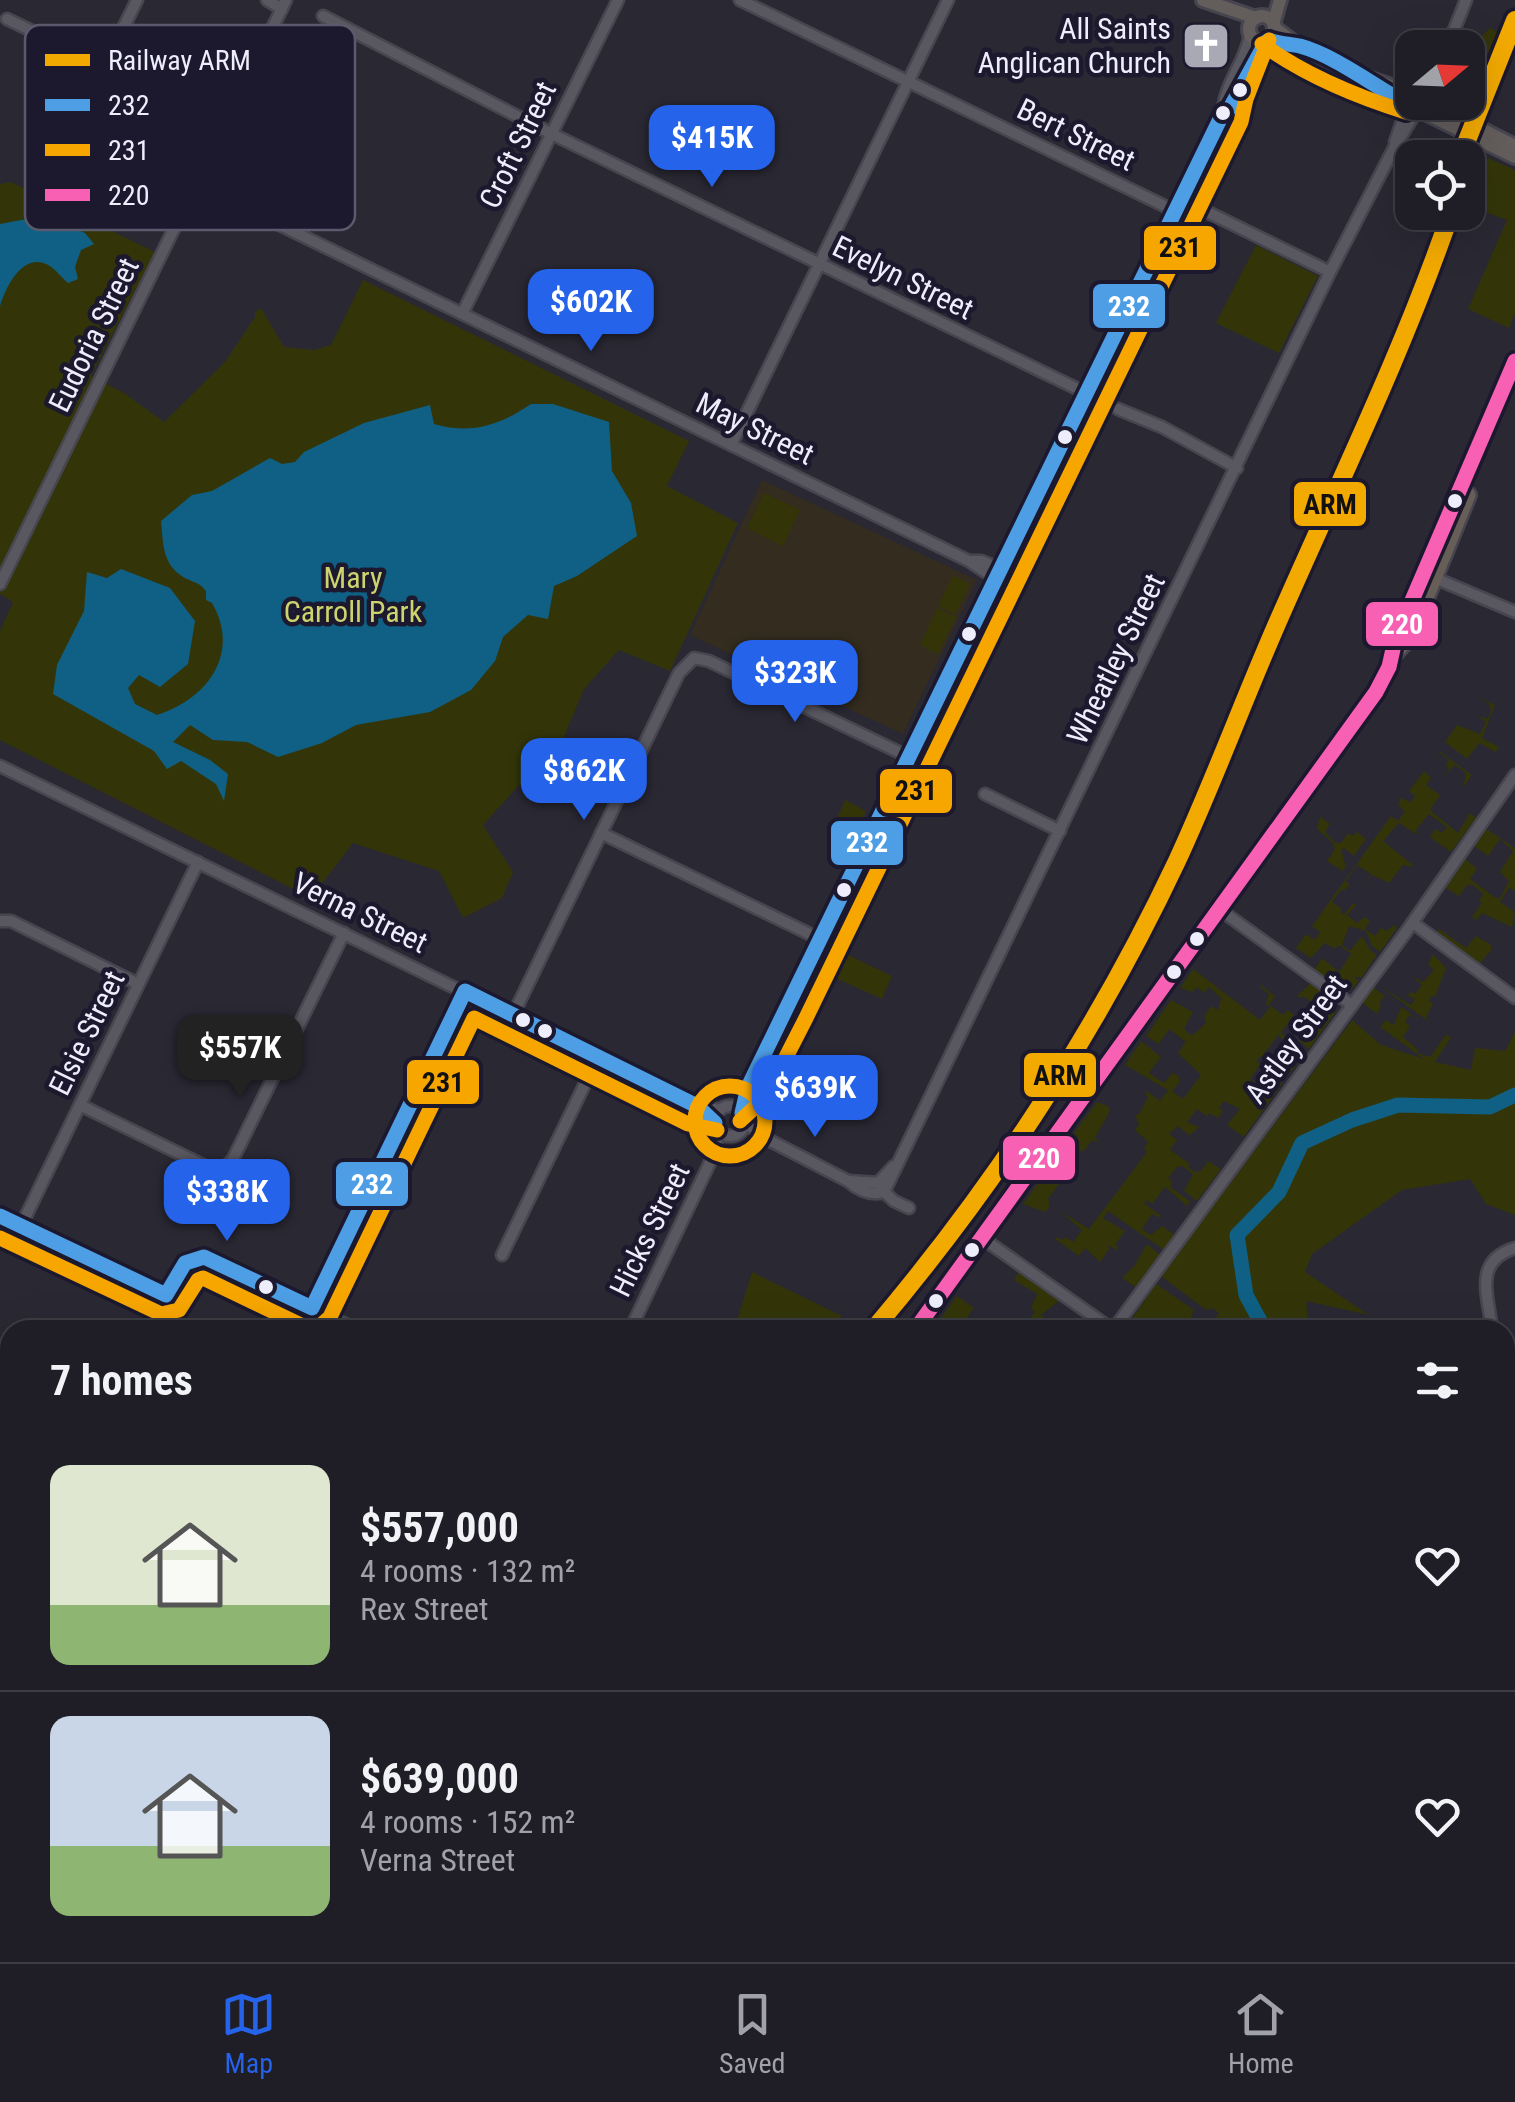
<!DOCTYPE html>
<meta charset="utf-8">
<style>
body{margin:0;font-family:"Roboto Condensed",sans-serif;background:#2c2b32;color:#f1f3f6;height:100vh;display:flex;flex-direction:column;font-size:38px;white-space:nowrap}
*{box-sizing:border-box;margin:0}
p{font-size:32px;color:#a1a2a7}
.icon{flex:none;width:55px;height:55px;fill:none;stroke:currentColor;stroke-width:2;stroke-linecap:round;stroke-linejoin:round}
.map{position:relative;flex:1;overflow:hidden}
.panel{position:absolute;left:0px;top:1320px;width:1515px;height:642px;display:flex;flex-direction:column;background:#1f1e26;border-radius:30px 30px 0 0;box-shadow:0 10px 40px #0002,0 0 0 2px #3c3c43}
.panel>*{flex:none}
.needle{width:65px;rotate:71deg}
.buttons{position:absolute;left:1395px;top:30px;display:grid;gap:20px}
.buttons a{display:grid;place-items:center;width:90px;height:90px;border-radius:20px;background:#1f1e26;box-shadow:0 10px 40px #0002,0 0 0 2px #3c3c43;font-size:50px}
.price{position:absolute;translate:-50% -85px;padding:0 22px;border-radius:20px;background:#2563eb;color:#fff;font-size:32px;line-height:65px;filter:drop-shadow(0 2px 5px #0008)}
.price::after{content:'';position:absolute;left:50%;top:60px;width:30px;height:22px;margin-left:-15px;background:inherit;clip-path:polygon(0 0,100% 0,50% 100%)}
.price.current{background:#222;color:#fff}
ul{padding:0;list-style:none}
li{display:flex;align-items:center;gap:30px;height:250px;padding:0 50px}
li+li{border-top:2px solid #3c3c43}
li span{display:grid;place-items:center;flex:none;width:280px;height:200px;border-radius:20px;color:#555}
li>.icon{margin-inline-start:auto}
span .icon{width:120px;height:120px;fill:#fffc;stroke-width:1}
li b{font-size:42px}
h2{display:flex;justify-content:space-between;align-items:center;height:120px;padding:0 50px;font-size:42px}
.tab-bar{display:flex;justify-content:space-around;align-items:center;height:140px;border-top:2px solid #3c3c43;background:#1f1e26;font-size:28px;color:#a1a2a7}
.tab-bar a{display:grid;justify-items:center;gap:5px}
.tab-bar .current{color:#2563eb}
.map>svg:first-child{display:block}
.education{fill:#332c1f}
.green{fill:#333509}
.water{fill:#0f6084}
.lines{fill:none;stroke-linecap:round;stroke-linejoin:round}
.stream{stroke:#0f6084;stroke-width:2.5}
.river{stroke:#0f6084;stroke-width:15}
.minor-casing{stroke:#474650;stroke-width:15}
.major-casing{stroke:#474650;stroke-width:18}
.highway-casing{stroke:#474650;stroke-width:20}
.minor{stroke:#595861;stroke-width:10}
.major{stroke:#635d5c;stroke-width:12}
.highway{stroke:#685e58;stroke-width:15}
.bus-1-casing{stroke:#1c192e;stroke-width:22}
.bus-2-casing{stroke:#1c192e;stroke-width:22}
.bus-3-casing{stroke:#1c192e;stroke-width:22}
.bus-1{stroke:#4d9ee5;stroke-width:15}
.bus-2{stroke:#f7a600;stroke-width:15}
.bus-3{stroke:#f860b3;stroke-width:15}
.rail-1-casing{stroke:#1c192e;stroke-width:25}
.rail-1{stroke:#f2a900;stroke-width:18}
.bus-dot{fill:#eeedfb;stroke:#1c192e;stroke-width:4}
.labels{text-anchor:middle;stroke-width:9;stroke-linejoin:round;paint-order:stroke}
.poi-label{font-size:30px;fill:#eeedfb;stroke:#1c192e;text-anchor:end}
.street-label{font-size:30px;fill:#eeedfb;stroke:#1c192e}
.park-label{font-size:30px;fill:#cdd46d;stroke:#1c192e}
.key{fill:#1c192e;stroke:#5b596c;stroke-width:2.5}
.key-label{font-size:28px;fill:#eeedfb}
.line-badge{stroke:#1c192e;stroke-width:4}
.badge-label{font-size:28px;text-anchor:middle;font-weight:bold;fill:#fff}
.pale-badge-label{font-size:28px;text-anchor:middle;font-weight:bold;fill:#111}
</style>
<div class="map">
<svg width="1515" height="1962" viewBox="0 0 1515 1962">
<rect width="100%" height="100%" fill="#292833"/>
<!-- education -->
<path class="education" d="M762,480L977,580L903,734L690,635Z"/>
<!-- green -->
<g class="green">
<path d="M1490,28L1498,32L1468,96V48H1452L1460,40L1472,45Z"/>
<path d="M1488,158L1515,170V313L1509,328L1468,309L1507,220L1469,206Z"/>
<path d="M11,182L155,252L91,376L124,393L164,422L225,362L255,317V312L261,308L284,347L314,350L331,345L363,280L689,441L667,486L738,523L670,671L619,650L584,689L558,751L521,783L483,825L513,872L502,898L463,918L439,871L353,843L311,898L0,740V631L13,602L0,594V184Z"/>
<path d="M1256,245L1318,276L1279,353L1216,323Z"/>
<path d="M764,493L800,510L783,546L747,528Z"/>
<path d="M953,575L970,584L955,614L938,606Z"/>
<path d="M937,608L956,617L938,654L920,645Z"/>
<path d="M1477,697L1495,705L1482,738L1499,747L1496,752L1479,743L1467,759L1445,742L1457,725L1480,734L1486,722L1477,716L1488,719L1491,710L1489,704Z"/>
<path d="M1439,751L1472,775L1463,788L1466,773L1455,765L1443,777L1449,769L1446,765L1449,760L1438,752L1424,771L1431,778L1426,785L1440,795L1430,810L1458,833L1470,813L1476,818L1451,852L1430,837L1435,829L1442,833L1447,827L1429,814L1416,830L1418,835L1399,823L1383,841L1415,867L1403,865L1389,883L1372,875L1366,884L1371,874L1357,865L1346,881L1351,887L1348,886L1344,891L1341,890L1332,902L1342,909L1340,912L1344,915L1353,903L1356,905L1347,915L1357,923L1365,917L1370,921L1365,929L1375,936L1381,928L1386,931L1394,925L1397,928L1380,952L1372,946L1366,931L1349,926L1342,945L1350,951L1362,936L1370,950L1377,955L1362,977H1354L1359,981L1352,989L1343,991L1314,970L1322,958L1339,972L1351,954L1339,945L1335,949L1325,943L1311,958L1296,948L1306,934L1315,940L1320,932L1312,926L1391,816L1398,821L1405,811L1398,805L1401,798L1411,802L1415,796L1409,791Z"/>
<path d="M845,800L866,811L854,839L832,830Z"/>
<path d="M1320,817L1330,824L1325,832L1336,843H1341L1348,833L1353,836L1357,832L1366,839L1354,856L1344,848L1341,850L1346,867L1343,871L1327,861L1335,849L1332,842L1317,829Z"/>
<path d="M1485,828L1515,848V890L1509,888L1500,902L1515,912L1512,927L1482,913L1476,920L1472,917L1482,903L1479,900L1483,894L1473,885H1467L1459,896L1444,887L1464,858L1477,869L1470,879L1496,898H1500L1509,881L1500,872L1513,851L1500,839L1488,856L1473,845Z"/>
<path d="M1439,929L1466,948L1476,936L1491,945V950L1478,966L1435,935Z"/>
<path d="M825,944L892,976L882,999L813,968Z"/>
<path d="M1433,954L1446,968L1435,997L1431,996L1429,1001L1433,1003L1426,1018L1432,1024L1380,986L1411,1005L1415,1000L1408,995L1410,992L1415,994L1422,985L1411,976L1423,982L1434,970L1428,964Z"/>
<path d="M1193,969L1260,1020L1270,1007L1266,1004L1269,994L1261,988V984H1263L1262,986L1275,996L1269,1005L1283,1015L1287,1010L1294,1015L1281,1033L1306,1052L1287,1077L1273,1065L1290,1045L1278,1035L1264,1054L1266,1060L1261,1056L1256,1061L1260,1064L1250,1079L1262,1087L1271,1076L1282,1084L1244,1137L1227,1125L1240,1109L1224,1101L1219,1108L1223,1111L1218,1118L1209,1113L1208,1117L1197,1109L1187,1122L1199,1127L1190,1135L1201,1145L1178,1126L1169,1134L1177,1140L1170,1150L1190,1164L1188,1167L1195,1172L1201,1171L1208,1161L1221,1169L1197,1201L1184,1191L1193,1174L1182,1166L1177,1167L1168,1178L1172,1181L1170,1187L1190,1201L1187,1206L1165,1187L1152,1204L1147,1200L1144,1203L1161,1216L1160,1218L1152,1214L1142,1229L1151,1235L1162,1226L1175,1235L1164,1250L1108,1211L1103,1218L1125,1231L1115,1245L1118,1247L1116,1250L1108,1245L1109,1249L1100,1262L1085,1248L1079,1256L1055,1239L1058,1237L1063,1240L1066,1237L1073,1242L1082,1230L1060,1211L1089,1229L1147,1152L1144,1149L1148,1142L1135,1130L1139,1124L1135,1115L1139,1114L1148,1097L1145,1094L1147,1091L1160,1101L1168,1090L1125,1065L1141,1041L1161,1057L1149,1073L1164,1083L1172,1073L1178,1075L1180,1082L1172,1091L1183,1099L1201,1075L1178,1053L1186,1042L1169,1029L1159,1044L1146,1036L1171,1000L1193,1012L1184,1029L1192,1036L1206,1023L1204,1016L1211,1006L1218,1010L1221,998L1209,987L1204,993L1197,987L1193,992L1180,988Z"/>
<path d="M1312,982C1325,991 1339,997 1335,1013L1309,1049L1299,1040L1319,1008L1305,997H1296Z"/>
<path d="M1371,986L1417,1018L1414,1023L1416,1018L1410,1014L1405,1022L1410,1026L1403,1037L1417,1049L1418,1053L1430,1057L1446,1035L1451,1037L1435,1062L1471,1070L1475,1048L1505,1051L1515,1032V1215L1486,1204L1470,1179L1402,1190L1312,1254L1305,1272L1369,1315L1306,1301L1309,1330H1208L1219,1313L1212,1308L1206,1310L1161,1276L1352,1020L1381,1045L1424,1059L1380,1027L1386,1020L1394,1025L1401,1007L1385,996L1379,1003L1381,1006L1377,1014L1360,1001Z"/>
<path d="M1097,1102L1108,1106L1110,1111L1095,1138L1101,1143L1092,1140L1083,1152L1068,1141Z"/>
<path d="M1063,1149L1075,1161L1048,1199L1050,1206L1045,1212L1023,1204Z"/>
<path d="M1147,1244L1160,1255L1137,1288L1122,1278L1135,1265Z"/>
<path d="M1021,1269L1059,1301L1041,1315L1044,1317L1034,1330L1026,1324L1035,1312L1031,1308L1037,1294L1014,1280Z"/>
<path d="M752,1272L842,1316L829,1330H734Z"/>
<path d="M1156,1284L1194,1310L1189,1323L1198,1330H1124Z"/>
<path d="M957,1296L974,1308L958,1330H932Z"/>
<path d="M624,1953V1952L1101,1953L1087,1962H615Z"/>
</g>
<!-- water -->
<g class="water">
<path d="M43,216L85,233L94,244L81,250L75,267L78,279L68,283C62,278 56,270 50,266C23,250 6,287 0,306V224Z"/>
<path d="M531,404H553L609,422L612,471L631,503L637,536L577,576L554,586L548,619L528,615L503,637L495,661L471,690L430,712L356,725L322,743L278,757L247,742L213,740L190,725L173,742L210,760L228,774L224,801L216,784L181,761L167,769L154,751L53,694L57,665L84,611L87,572L107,578L121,569L170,588L195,621L188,664L160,687L139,675L128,688L135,704L157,715C208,699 241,653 212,603L206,600V591C198,580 188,582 179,574C162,561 163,540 161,521L192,495L212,491L270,458L282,464L295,462L304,452L364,423L430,405L434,424C472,435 500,425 531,404Z"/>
</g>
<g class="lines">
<!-- stream -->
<path class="stream" d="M1045,1952L1049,1962"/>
<!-- river -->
<g class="river">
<path d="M1265,1330L1246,1295L1237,1235L1279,1192L1302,1143L1352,1120L1398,1105L1490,1107L1515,1095"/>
<path d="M916,1952L1004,1958L1024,1952"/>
<path d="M850,1962L913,1952"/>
</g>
<!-- minor casing -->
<g class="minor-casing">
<g id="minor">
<path d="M267,0L282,9"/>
<path d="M740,0L1175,211"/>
<path d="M323,16L552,134L1086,393"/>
<path d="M7,19L105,66"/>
<path d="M1437,48L1450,34"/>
<path d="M1447,48L1466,0"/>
<path d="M1223,113C1224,83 1245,64 1250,35"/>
<path d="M1395,142L1409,102"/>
<path d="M196,184L969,561L996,579"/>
<path d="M44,189L137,0"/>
<path d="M1181,199L1330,272"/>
<path d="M463,312L618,0"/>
<path d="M1118,409L1162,427L1237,468"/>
<path d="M731,445L948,0"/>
<path d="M970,561H981L1001,569"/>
<path d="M1430,576L1515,612"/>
<path d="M0,584L286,0"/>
<path d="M0,766L697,1106L720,1110"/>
<path d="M985,794L1060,831"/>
<path d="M601,833L822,940"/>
<path d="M1219,909L1352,1005"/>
<path d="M0,921H11L138,984"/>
<path d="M1413,923L1515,998"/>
<path d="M513,1015L679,673L694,658L709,661L909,757"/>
<path d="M80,1105L209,1168C221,1171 225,1168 233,1159L344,933"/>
<circle cx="730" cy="1121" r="15"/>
<path d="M742,1113L748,1087L1223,113L1230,108L1266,42"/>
<path d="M745,1122L763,1137L848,1181C858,1190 870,1196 884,1192"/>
<path d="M849,1181L878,1183L894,1166"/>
<path d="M881,1189L894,1201L909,1208"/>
<path d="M884,1192L1330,272L1394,148L1422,102"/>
<path d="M0,1216L166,1295"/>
<path d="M21,1226L198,862"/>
<path d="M982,1238L1113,1330L1406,932L1515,775"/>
<path d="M502,1255L598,1057"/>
<path d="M312,1308L465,991"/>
<path d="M149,1330L182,1267L190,1259L204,1257L358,1330"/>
<path d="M630,1330L715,1152L718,1132"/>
<path d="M1492,1330C1488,1294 1473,1261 1515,1248"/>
<path d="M1505,1366L1515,1363"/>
<path d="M1505,1391L1515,1408"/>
<path d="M0,1568L10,1573"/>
<path d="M0,1638L10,1618"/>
<path d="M0,1713L10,1718"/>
<path d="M1505,1879L1515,1873"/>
<path d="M0,1904L10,1898"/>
<path d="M139,1952L149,1961"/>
<path d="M1221,1952C1257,1962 1291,1957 1328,1952"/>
<path d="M1349,1952L1351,1962"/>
</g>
</g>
<!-- major casing -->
<g class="major-casing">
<g id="major">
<path d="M1203,0L1256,18"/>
<circle cx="1262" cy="29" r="13"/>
<path d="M1273,24L1280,0"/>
<path d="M1274,28C1284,34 1291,41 1300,47C1333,70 1376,79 1412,94"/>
<path d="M1368,79L1378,90L1515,157"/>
<path d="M1428,102L1515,146"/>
</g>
</g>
<!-- highway casing -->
<g class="highway-casing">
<g id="highway">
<path d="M1394,654L1406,641L1415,625L1468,495"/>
<path d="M915,1330L1376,692C1386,675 1394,660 1395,640L1515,361"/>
<path d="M54,1962L71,1952"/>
<path d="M94,1962L111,1952"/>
</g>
</g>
<!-- minor -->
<use href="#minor" class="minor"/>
<!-- major -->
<use href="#major" class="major"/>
<!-- highway -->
<use href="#highway" class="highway"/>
<!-- bus-1 casing -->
<g class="bus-1-casing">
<g id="bus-1">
<path d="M1269,40C1280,44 1290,44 1300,46C1337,56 1382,92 1418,110L1422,102"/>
<path d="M742,1113L748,1087L1223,113L1230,108L1266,42"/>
<path d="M0,1216L166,1295L185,1263L204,1257L312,1308L465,991L697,1106L715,1123"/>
</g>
</g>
<!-- bus-2 casing -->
<g class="bus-2-casing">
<g id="bus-2">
<path d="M1262,44C1306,76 1355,96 1406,112"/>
<circle cx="730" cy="1121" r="35"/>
<path d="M740,1121L765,1098L806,1018L1241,122L1246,99L1269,40"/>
<path d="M0,1238L161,1314L179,1310L198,1280L203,1278L305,1327L320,1326L330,1317L474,1018L688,1124L717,1130"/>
</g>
</g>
<!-- bus-3 casing -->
<g class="bus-3-casing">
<path id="bus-3" d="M915,1330L1376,692L1389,667L1395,640L1515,361"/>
</g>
<!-- bus-1 -->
<use href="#bus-1" class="bus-1"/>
<!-- bus-2 -->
<use href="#bus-2" class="bus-2"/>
<!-- bus-3 -->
<use href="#bus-3" class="bus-3"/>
<!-- rail-1 casing -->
<g class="rail-1-casing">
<g id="rail-1">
<path d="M1460,158L1515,20"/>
<path d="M873,1330C994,1187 1097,1031 1177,861C1215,779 1246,693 1283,610C1341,478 1404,349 1451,212"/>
</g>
</g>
<!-- rail-1 -->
<use href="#rail-1" class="rail-1"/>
</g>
<!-- icons -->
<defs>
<g id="church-square" transform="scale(2.5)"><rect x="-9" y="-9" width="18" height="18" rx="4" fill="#a9a8b5" stroke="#1c192e"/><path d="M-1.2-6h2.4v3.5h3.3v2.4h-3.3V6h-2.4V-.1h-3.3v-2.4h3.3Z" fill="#fff"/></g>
</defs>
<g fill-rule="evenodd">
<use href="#church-square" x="1206" y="46"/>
</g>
<!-- markers -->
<g class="bus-dot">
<circle cx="1240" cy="90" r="9"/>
<circle cx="1223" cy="113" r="9"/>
<circle cx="1065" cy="437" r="9"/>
<circle cx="1455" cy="501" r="9"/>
<circle cx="969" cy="634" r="9"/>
<circle cx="844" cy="890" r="9"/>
<circle cx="1197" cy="939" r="9"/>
<circle cx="1174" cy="972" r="9"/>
<circle cx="523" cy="1020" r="9"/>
<circle cx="545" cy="1031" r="9"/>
<circle cx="972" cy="1250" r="9"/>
<circle cx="266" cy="1287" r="9"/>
<circle cx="936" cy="1301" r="9"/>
</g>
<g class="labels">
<!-- poi labels -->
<g class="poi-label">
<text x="1171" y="39">All Saints<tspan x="1171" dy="34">Anglican Church</tspan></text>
</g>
<!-- street labels -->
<g class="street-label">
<text transform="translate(1076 135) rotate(26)" y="10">Bert Street</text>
<text transform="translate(518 145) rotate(-64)" y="10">Croft Street</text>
<text transform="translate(903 278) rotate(26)" y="10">Evelyn Street</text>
<text transform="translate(94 335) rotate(-64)" y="10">Eudoria Street</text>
<text transform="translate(755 429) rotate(26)" y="10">May Street</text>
<text transform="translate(1116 659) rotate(-64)" y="10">Wheatley Street</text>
<text transform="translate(360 913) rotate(26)" y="10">Verna Street</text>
<text transform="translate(87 1033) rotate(-64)" y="10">Elsie Street</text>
<text transform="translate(1296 1039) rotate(-54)" y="10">Astley Street</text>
<text transform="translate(650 1230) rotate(-64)" y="10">Hicks Street</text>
</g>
<!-- park labels -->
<g class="park-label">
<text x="353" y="588">Mary<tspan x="353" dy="34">Carroll Park</tspan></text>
</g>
</g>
<!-- legend -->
<rect x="25" y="25" width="330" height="205" rx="15" class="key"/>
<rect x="45" y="54" width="45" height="12" fill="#f2a900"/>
<rect x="45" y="99" width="45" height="12" fill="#4d9ee5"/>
<rect x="45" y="144" width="45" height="12" fill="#f7a600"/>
<rect x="45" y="189" width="45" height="12" fill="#f860b3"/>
<g class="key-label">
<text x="108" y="70">Railway ARM</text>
<text x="108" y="115">232</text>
<text x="108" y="160">231</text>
<text x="108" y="205">220</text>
</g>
<g class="line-badge">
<rect x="1142" y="224" width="76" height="48" rx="10" fill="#f7a600"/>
<rect x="1091" y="282" width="76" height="48" rx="10" fill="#4d9ee5"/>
<rect x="1292" y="480" width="76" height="48" rx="10" fill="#f2a900"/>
<rect x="1364" y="600" width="76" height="48" rx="10" fill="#f860b3"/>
<rect x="878" y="767" width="76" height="48" rx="10" fill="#f7a600"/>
<rect x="829" y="819" width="76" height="48" rx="10" fill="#4d9ee5"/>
<rect x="1022" y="1051" width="76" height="48" rx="10" fill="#f2a900"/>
<rect x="405" y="1058" width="76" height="48" rx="10" fill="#f7a600"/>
<rect x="1001" y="1134" width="76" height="48" rx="10" fill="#f860b3"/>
<rect x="334" y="1160" width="76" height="48" rx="10" fill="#4d9ee5"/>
</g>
<g class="badge-label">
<text x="1129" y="316">232</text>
<text x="1402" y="634">220</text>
<text x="867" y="852">232</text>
<text x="1039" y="1168">220</text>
<text x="372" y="1194">232</text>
</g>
<g class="pale-badge-label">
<text x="1180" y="257">231</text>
<text x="1330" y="514">ARM</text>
<text x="916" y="800">231</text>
<text x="1060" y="1085">ARM</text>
<text x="443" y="1092">231</text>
</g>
</svg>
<div class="buttons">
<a><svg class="needle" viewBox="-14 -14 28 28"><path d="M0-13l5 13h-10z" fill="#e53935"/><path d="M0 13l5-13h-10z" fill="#a1a2a7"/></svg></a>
<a><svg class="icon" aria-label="locate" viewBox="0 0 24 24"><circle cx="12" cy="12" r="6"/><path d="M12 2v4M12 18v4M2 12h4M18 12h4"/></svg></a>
</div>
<b class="price" style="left:712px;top:190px">$415K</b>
<b class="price" style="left:591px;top:354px">$602K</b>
<b class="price" style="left:795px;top:725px">$323K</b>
<b class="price" style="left:584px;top:823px">$862K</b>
<b class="price current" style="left:240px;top:1100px">$557K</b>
<b class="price" style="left:815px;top:1140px">$639K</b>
<b class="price" style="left:227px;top:1244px">$338K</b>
<section class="panel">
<h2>7 homes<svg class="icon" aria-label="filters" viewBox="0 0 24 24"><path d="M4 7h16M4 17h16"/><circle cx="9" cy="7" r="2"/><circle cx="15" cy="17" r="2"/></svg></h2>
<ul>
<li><span style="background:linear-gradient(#dfe7d0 70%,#8fb573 0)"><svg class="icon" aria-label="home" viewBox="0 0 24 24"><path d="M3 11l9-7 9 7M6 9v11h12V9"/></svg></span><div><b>$557,000</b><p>4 rooms · 132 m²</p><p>Rex Street</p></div><svg class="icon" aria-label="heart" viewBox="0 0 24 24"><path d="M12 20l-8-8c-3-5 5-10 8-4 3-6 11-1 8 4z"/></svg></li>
<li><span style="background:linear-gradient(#c9d6e8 65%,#8fb573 0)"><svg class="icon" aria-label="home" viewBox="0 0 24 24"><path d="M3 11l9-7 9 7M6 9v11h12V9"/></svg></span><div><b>$639,000</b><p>4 rooms · 152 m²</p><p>Verna Street</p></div><svg class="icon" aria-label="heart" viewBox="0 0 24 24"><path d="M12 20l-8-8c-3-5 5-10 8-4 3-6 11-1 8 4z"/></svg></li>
</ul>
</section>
</div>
<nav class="tab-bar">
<a class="current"><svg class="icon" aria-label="map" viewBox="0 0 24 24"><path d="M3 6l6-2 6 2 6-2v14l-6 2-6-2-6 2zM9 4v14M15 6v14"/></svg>Map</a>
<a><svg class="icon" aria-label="saved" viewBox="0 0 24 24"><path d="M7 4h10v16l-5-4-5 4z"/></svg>Saved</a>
<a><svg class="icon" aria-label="home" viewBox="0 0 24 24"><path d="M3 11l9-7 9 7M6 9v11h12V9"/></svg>Home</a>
</nav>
